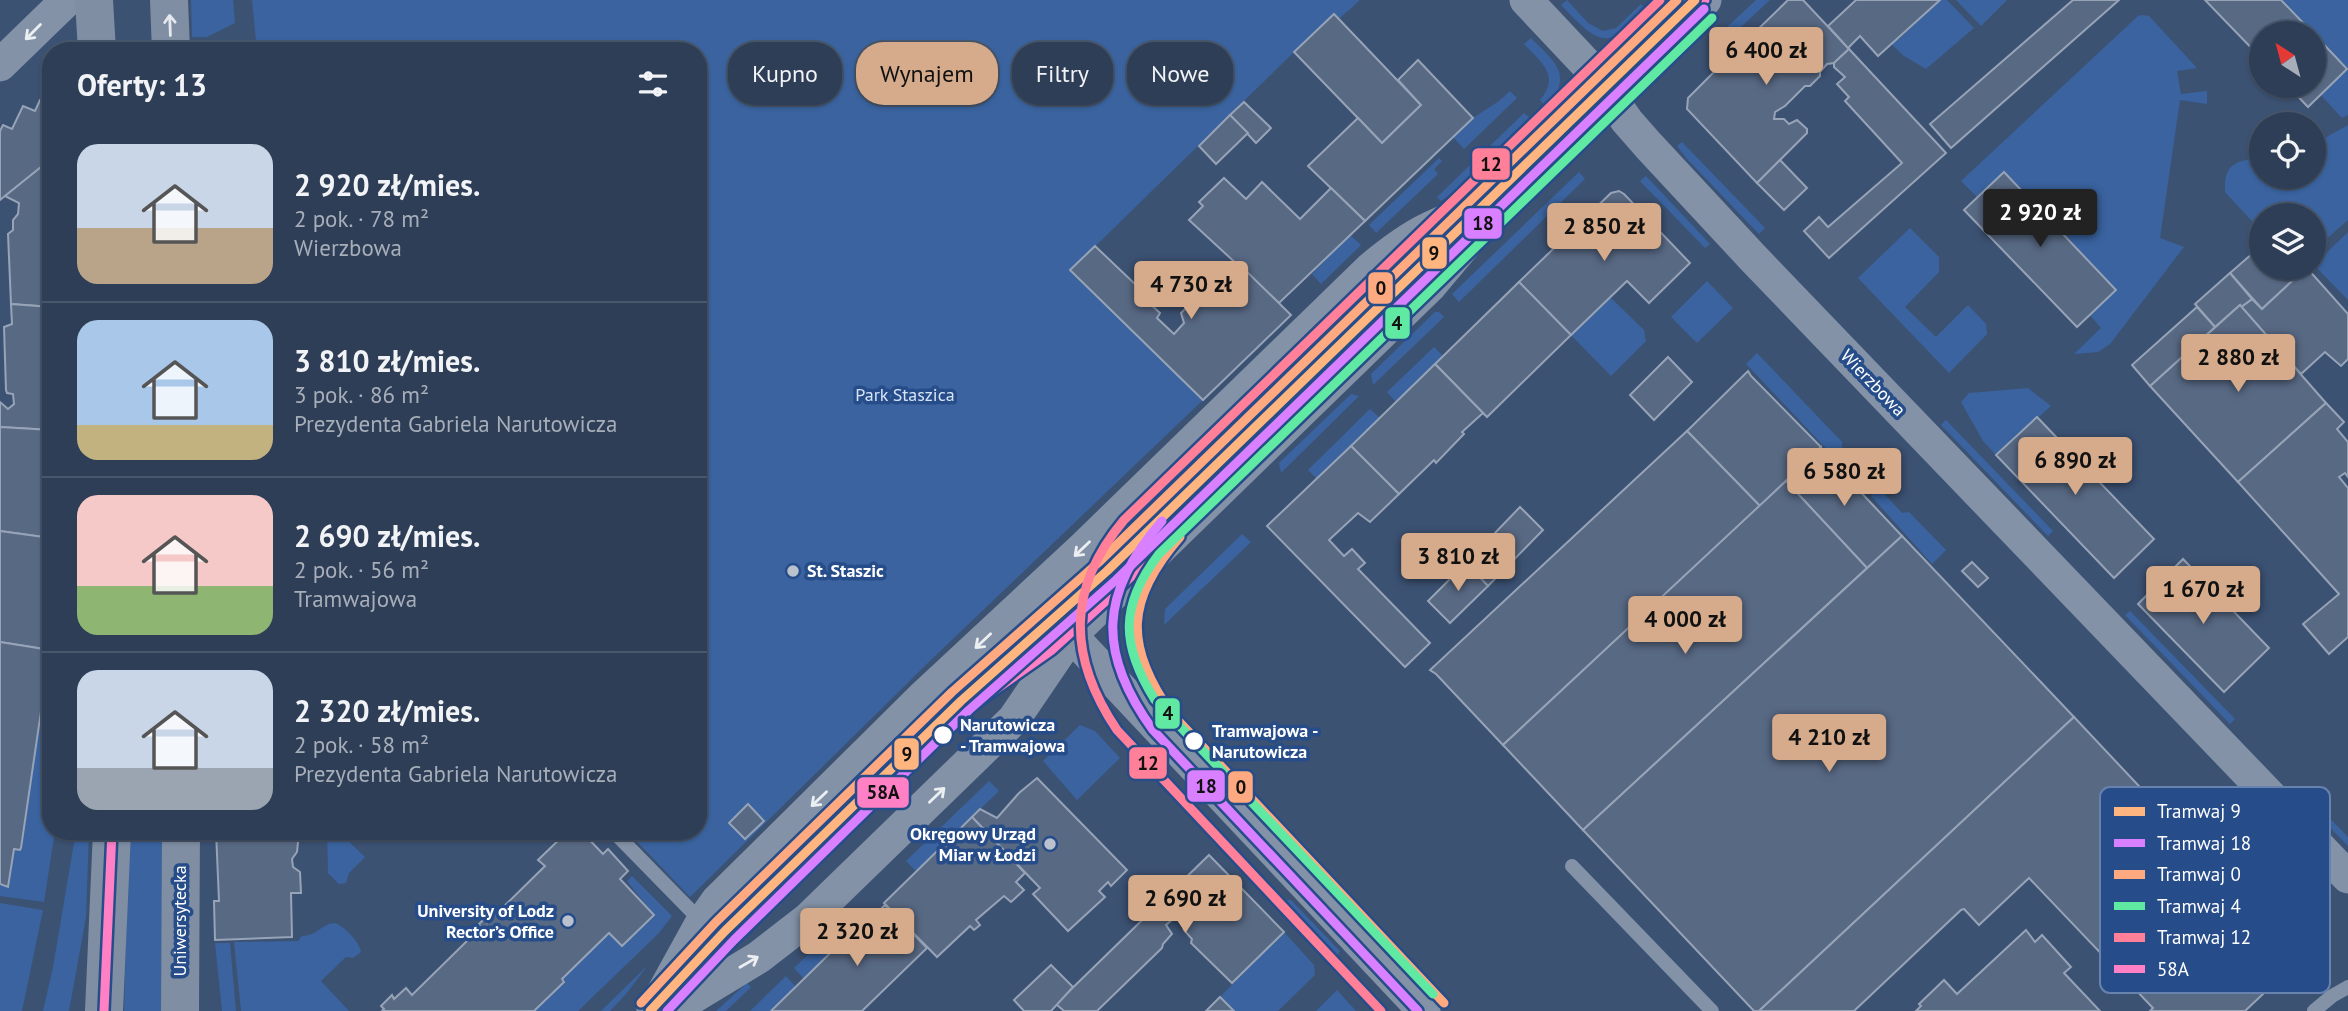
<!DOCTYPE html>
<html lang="pl">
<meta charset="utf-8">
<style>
body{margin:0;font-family:"PT Sans",sans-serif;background:#394960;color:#f1f3f6;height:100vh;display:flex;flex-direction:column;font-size:26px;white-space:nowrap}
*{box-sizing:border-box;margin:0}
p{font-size:23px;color:#a7aeb9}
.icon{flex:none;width:38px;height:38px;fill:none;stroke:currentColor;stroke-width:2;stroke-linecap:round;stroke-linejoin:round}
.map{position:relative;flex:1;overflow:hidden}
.panel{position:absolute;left:42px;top:42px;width:665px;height:798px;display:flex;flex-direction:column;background:#2d3e56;border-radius:28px;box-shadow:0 2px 5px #0004,0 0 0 2px #48576c}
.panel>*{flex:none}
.banner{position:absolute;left:728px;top:42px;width:665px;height:63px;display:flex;gap:14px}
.needle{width:46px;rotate:324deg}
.fabs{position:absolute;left:2249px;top:21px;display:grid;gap:14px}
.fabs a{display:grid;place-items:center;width:77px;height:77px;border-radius:50%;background:#2d3e56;box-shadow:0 2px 5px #0004,0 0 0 2px #48576c;font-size:35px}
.price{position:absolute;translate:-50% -60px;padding:0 16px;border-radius:7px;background:#d6ab8b;color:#111;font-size:23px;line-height:46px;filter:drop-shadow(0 2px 4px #0008)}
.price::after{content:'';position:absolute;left:50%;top:42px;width:21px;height:16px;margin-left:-10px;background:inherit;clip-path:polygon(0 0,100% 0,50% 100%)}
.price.active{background:#222;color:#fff}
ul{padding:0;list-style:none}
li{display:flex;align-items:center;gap:21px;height:175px;padding:0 35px}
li+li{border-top:2px solid #48576c}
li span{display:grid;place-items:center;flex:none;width:196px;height:140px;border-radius:21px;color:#555}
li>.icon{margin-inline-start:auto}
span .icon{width:84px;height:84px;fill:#fffc;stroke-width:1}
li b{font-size:30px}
h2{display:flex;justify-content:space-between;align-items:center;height:84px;padding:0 35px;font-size:30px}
.pill{padding:0 24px;border-radius:28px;background:#2d3e56;box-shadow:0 2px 5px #0004,0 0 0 2px #48576c;font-size:24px;line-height:63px}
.pill.active{background:#d6ab8b;color:#111}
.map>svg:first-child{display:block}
.green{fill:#3a639f}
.water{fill:#48628d}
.building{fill:#586984;stroke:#97a3b6;stroke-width:2}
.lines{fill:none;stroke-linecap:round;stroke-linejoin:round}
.service{stroke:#8392a7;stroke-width:14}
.tertiary{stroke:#8392a7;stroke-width:33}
.secondary{stroke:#7f8ea3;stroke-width:38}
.bus-1-casing{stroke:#264d89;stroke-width:14}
.bus-1{stroke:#ff80c5;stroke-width:9}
.tram-1-casing{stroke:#264d89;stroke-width:14}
.tram-2-casing{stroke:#264d89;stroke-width:14}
.tram-3-casing{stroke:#264d89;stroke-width:14}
.tram-4-casing{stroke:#264d89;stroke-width:14}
.tram-5-casing{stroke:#264d89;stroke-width:14}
.tram-1{stroke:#ffb580;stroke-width:9}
.tram-2{stroke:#d880ff;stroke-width:9}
.tram-3{stroke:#ffa980;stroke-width:9}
.tram-4{stroke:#60e9a3;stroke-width:9}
.tram-5{stroke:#ff8098;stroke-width:9}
.oneway{stroke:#e5e8ed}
.oneway2{stroke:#eceff2}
.poi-dot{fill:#bbc2ce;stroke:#264d89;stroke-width:2.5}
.stop-dot{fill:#fff;stroke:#264d89;stroke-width:2.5}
.labels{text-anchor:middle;stroke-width:7;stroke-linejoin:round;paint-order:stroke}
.street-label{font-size:18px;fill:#fff;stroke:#264d89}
.park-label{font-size:18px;fill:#d7e4f7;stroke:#264d89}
.poi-label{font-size:18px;font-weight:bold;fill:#fff;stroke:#264d89;text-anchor:end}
.stop-label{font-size:18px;font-weight:bold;fill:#fff;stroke:#264d89;text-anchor:start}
.key{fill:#264d89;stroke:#6782ac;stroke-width:2}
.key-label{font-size:19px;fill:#fff}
.line-badge{stroke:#264d89;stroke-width:2.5}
.pale-badge-label{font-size:19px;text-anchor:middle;font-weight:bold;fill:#111}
</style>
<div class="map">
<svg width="2348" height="1011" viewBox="0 0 2348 1011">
<rect width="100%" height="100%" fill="#3c5273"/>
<!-- green -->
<g class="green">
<path d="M191,0H233L235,23L207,37H192Z"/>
<path d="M252,0H1360L1339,19L1333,14L1071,270L1203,400L933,658L690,897L627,831H698V51H257Z"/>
<path d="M1567,0L1588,23L1603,31L1616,28L1641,4L1647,11C1607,52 1598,44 1561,5Z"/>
<path d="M1756,0H1770L1717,49L1711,42Z"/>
<path d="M1940,0H1947L1974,28L1926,69L1904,56L1891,44L1897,38L1899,39Z"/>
<path d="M1956,0H2007L1981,26Z"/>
<path d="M2281,0H2348V115L2342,118L2320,94L2347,68Z"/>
<path d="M2143,15L2149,16L2197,68L2177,71L2181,94L2207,91V104L2180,100L2160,238L2184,247L2110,344L2098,352L2074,354L2101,328L2090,315L2116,289L2004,172L1977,197L1961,181L2138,16Z"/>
<path d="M1531,38C1555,62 1574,75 1547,107L1540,100C1561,76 1541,62 1524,44Z"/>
<path d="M1510,91L1517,98L1464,149L1453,137L1473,118L1499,101Z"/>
<path d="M1524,113L1533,121L1466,184L1441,201L1437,197Z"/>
<path d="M2348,125V220L2314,250V215H2261V231L2225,192C2224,162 2236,162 2261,157V177H2314V144Z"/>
<path d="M1682,142L1765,228L1759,234L1687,159L1677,146Z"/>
<path d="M1439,158L1442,161L1434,169L1438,174L1376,233L1369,225Z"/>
<path d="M1579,172L1585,179L1459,302L1452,294Z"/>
<path d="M1646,176L1710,244L1705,248L1640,181Z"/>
<path d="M1910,228L1939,257V272L1905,307L1936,337L1968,305L1986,324L1987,334L1949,373L1858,278Z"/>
<path d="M2348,232V300L2314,265Z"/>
<path d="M1350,235L1361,245L1321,284L1312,274Z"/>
<path d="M1707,281L1733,308L1697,343L1671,317Z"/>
<path d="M1610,297L1644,330L1646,341L1611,376L1571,335Z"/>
<path d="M1435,312H1439L1444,317L1373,385L1371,374Z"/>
<path d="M1434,347L1443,356L1396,402L1387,392Z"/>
<path d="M1757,353L1842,442V450L1866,475L1858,482L1746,364Z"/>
<path d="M2028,388L2051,406L1996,455L1983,441L1961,402L1969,393Z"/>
<path d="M1351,394L1359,396L1281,473L1279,463Z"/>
<path d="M1370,409L1380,418L1317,479L1308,470Z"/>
<path d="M1946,420L2053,531L2048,536L1941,425Z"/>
<path d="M1879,488L1902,513L1909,512L1946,550L1932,564L1871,496Z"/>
<path d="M1242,534L1251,542L1164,625L1165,609Z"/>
<path d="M2130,611L2235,719L2230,724L2125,615Z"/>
<path d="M50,650L51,831H55L44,902L0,896V884L8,886L14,849L20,850Z"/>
<path d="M935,699L943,706L752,892L748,893Z"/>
<path d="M1080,725L1095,731L1120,758L1077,800L1043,761Z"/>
<path d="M989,781L999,791L916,871L906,861Z"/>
<path d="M2309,797L2348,837V846L2304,801Z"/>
<path d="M76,831H89L86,917L69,1011H43L53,967Z"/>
<path d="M129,831H163L161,1011H124Z"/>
<path d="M327,831H351L345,838L365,857L349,873L346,883L339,884L328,873Z"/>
<path d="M632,876L672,916L659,933L578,1011H534L564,982L562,979L609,933L622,946L654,915L627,881Z"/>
<path d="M1285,900H1291L1340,951L1335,960L1282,904Z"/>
<path d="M0,903L43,910L22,1011H0Z"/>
<path d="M335,923C345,927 359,941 361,952L353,958L346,957L321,981L349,1011H241L234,942L298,941L302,936C320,935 318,925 335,923Z"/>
<path d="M840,924L850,934L804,979L794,968Z"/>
<path d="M1284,932L1314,965L1315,975L1278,1011H1234L1220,997Z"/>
<path d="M215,943H230L236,1011H222Z"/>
<path d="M648,965L626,994L610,1011H601Z"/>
<path d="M786,976L796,987L771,1011H750Z"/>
<path d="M747,983L751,987L726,1011H716Z"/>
<path d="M1337,990L1356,1011H1316Z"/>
</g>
<!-- water -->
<path class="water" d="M698,323C715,351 712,364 698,392Z"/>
<!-- building -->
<g class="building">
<path d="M1788,0H1803L1849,49L1834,63L1827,64L1820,72V76L1810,86H1805L1785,106L1775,112L1774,119H1784L1789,124L1797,120L1807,129V133L1757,183L1687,109L1688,98L1734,52L1737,45L1749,38Z"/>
<path d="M1856,0H1940L1878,56L1860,36L1848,48L1828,26Z"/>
<path d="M2073,0H2119L1951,148L1930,124Z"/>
<path d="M2205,0H2281L2313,33H2261V58Z"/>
<path d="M1334,14L1421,105L1382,143L1294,52Z"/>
<path d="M2314,34L2347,69L2308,107L2288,86H2314Z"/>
<path d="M1849,49L1946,153L1829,258L1804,231L1819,217L1828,227L1902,163L1845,101L1849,97L1837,84L1845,77L1834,67V63Z"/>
<path d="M1418,60L1473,118L1365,221L1308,166L1358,118L1382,143L1421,105L1398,80Z"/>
<path d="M40,100L51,105V159L0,200V131L3,125L12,129L23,106L35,111Z"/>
<path d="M1244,102L1271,128L1256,143L1230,115Z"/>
<path d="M1230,115L1248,133L1216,164L1199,146Z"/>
<path d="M51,159V307L11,304L8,234L13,230V220L18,214L19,203L5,196Z"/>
<path d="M1780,160L1807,188L1784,210L1757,183Z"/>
<path d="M2004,172L2116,290L2077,327L1964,210Z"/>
<path d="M1224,178L1246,199L1262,182L1300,219L1331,188L1365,221L1279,303L1189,220L1203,206L1199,202Z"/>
<path d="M1619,191L1624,194L1690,263L1649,303L1627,281L1571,335L1519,282L1611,193Z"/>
<path d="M1095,246L1137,286L1141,285L1152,296L1148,302L1160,313L1157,318L1174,334L1184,323L1181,313L1189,305L1197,308L1239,264L1291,315L1203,400L1070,270Z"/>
<path d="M2261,246V268H2302L2304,270L2262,309L2230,273Z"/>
<path d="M2302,268H2307L2348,314V359L2341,366L2325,352L2301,374L2241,307L2252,299L2262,309L2304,270Z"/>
<path d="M2230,273L2252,299L2241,307L2240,305L2215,327L2195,304Z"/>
<path d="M1519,282L1571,335L1487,417L1435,364Z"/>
<path d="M11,304L51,307V430L0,427V402L8,409L14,404L13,394L7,393L6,390L4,327L12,324Z"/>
<path d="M2240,305L2326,403L2238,482L2150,386Z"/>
<path d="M2197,307L2215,327L2150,386L2132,365Z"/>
<path d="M1668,357L1692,382L1654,420L1630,395Z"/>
<path d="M1435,364L1483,413L1462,432L1464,434L1436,463L1434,460L1399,494L1351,446Z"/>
<path d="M1748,371L1751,376L1821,447L1760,506L1687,431Z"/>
<path d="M2326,403L2344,422L2337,429L2348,442V477L2345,473L2339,477L2348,488V637L2329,654L2303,624L2339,594L2238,482Z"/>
<path d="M2037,417L2081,463L2082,460L2088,466L2085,467L2154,539L2114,578L1996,455Z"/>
<path d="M0,427L51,430V538L0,531Z"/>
<path d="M1687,431L1760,506L1503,745L1436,674L1430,670Z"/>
<path d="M1351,446L1399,494L1370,522L1358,513L1329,540L1344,556L1352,549L1365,563L1358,569L1430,643L1405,667L1267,526Z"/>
<path d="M1821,447L1822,451L1902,536L1867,568L1786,481Z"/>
<path d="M1786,481L1867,568L1583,830L1503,745Z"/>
<path d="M1520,507L1543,530L1488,586L1466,563Z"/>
<path d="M0,531L51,538V650L0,642Z"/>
<path d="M1438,535L1456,552L1440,567L1423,550Z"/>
<path d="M1902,536L2074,717L1759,1011H1754L1583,830Z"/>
<path d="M2183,559L2269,648L2224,692L2138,604Z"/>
<path d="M1972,562L1988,578L1978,587L1962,571Z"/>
<path d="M1466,563L1488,586L1450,623L1428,601Z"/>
<path d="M0,642L50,650L21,848L20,850L14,849L8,887L0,884Z"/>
<path d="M2074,717L2232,885L2238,880L2293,937L2287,942L2301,958L2245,1011H2150L2153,1008L2029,878L1979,925L1964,909L1961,910L1854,1011H1759Z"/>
<path d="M1037,778L1127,870L1111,886L1108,882L1099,891L1105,897L1068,931L1033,894L1040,888L972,817L980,809L997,818L1019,793Z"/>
<path d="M748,804L764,821L745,839L729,823Z"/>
<path d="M972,817L1025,873L1016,882L1024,890L1011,902L1004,896L976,920L980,925L974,930L970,926L937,957L884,903Z"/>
<path d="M216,831L299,832L297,852L292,859L293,867L300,872L301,893H291L292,937L215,940L214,901H219Z"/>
<path d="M568,831H581L603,854L608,849L628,871L620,879L654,915L622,946L609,933L562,979L564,982L534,1011H382L384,1009L381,1006L392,995L394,999L406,988L412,995L469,939L466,936L472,931L473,932L480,926L479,924L484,919L487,923L545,866L538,860Z"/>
<path d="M1209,855L1284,932L1232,983L1191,943L1192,939L1184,930L1183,927L1186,923L1183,919H1173L1166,925L1172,934L1163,944L1162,948L1097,1011H1064L1056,1004Z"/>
<path d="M885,905L927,948L862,1011H771L861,923L864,926Z"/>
<path d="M2026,930L2035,942L2042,935L2071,967L2064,973L2100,1011H1916L1921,1006L1919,1004L1944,980L1957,994Z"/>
<path d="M1051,965L1073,987L1051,1011H1024L1014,1000Z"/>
<path d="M1220,997L1234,1011H1206Z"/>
</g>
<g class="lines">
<!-- service -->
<g class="service">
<path d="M613,831L702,922"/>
<path d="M1572,866L1712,1011"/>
<path d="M682,989L968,709L994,689L1045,655"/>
<path d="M2314,1011L2332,996L2348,987"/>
</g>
<!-- tertiary -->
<g class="tertiary">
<path d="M1526,0L1590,68L1627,121L1648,145L1754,259L2348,877"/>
<path d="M0,65L67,0"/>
<path d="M1033,595L1424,1011"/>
<path d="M653,1011L702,922L717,901L925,695L1084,547L1370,269C1388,254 1407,239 1428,229C1451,217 1476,211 1498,198"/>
<path d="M670,1011L759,957L808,919L1014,719L1071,635L1430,286L1507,194L1705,0"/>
</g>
<!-- secondary -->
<g class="secondary">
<path d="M94,0L97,51"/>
<path d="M169,0L171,51"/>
<path d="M104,1011L112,831"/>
<path d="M180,1011L181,831"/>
</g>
<!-- bus-1 casing -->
<g class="bus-1-casing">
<g id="bus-1">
<path d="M104,1011L112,831"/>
<path d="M661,1011L968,709L1052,650L1106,601L1430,286L1507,194L1705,0"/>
</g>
</g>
<!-- bus-1 -->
<use href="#bus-1" class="bus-1"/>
<!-- tram-1 casing -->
<g class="tram-1-casing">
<path id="tram-1" d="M650,1011L725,931L961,701L1107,571L1695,0"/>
</g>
<!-- tram-2 casing -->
<g class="tram-2-casing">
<g id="tram-2">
<path d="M1162,521C1099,593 1097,653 1153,730L1418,1011"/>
<path d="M667,1011L734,940L969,710L1116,580L1704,9"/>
</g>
</g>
<!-- tram-3 casing -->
<g class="tram-3-casing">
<g id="tram-3">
<path d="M1180,537C1125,600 1124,646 1172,714L1444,1003"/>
<path d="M641,1003L716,922L952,692L1099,562L1677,0"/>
</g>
</g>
<!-- tram-4 casing -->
<g class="tram-4-casing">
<path id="tram-4" d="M1433,994L1155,700C1121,646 1119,606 1159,554L1712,18"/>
</g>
<!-- tram-5 casing -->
<g class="tram-5-casing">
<path id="tram-5" d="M1381,1011L1117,730C1068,657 1066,589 1124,520L1660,0"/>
</g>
<!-- tram-1 -->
<use href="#tram-1" class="tram-1"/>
<!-- tram-2 -->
<use href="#tram-2" class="tram-2"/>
<!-- tram-3 -->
<use href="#tram-3" class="tram-3"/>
<!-- tram-4 -->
<use href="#tram-4" class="tram-4"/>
<!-- tram-5 -->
<use href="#tram-5" class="tram-5"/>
</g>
<!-- one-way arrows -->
<defs><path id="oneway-shaft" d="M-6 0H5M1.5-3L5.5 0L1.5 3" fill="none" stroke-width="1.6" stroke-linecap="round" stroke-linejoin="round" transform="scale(1.75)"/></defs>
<use class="oneway" href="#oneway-shaft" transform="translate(170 25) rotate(-92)"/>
<g class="oneway2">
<use href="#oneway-shaft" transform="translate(33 32) rotate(135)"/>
<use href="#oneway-shaft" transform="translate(1082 549) rotate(136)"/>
<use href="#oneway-shaft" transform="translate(983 641) rotate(137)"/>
<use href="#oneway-shaft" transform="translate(937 795) rotate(-44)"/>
<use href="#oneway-shaft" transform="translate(819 799) rotate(136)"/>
<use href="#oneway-shaft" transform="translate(749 962) rotate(-30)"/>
</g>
<!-- markers -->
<g class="poi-dot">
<circle cx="793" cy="571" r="7"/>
<circle cx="1050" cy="844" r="7"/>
<circle cx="568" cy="921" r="7"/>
</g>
<g class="stop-dot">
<circle cx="943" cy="735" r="10"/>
<circle cx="1194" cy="741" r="10"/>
</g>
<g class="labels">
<!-- street labels -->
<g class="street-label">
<text transform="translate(1873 383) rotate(46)" y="6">Wierzbowa</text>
<text transform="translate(180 921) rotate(-90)" y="6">Uniwersytecka</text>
</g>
<!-- park labels -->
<g class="park-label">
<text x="905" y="401">Park Staszica</text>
</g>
<!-- poi labels -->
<g class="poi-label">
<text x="807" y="577" text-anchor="start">St. Staszic</text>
<text x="1036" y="840">Okręgowy Urząd<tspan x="1036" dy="21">Miar w Łodzi</tspan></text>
<text x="554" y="917">University of Lodz<tspan x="554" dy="21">Rector’s Office</tspan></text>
</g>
<!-- stop labels -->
<g class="stop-label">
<text x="960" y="731">Narutowicza<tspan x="960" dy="21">- Tramwajowa</tspan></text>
<text x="1212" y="737">Tramwajowa -<tspan x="1212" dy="21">Narutowicza</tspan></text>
</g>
</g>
<!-- legend -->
<rect x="2100" y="787" width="230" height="206" rx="10" class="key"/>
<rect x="2114" y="807" width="31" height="9" fill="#ffb580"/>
<rect x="2114" y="839" width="31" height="8" fill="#d880ff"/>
<rect x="2114" y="870" width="31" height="9" fill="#ffa980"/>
<rect x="2114" y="902" width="31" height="8" fill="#60e9a3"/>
<rect x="2114" y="933" width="31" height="9" fill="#ff8098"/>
<rect x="2114" y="965" width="31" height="8" fill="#ff80c5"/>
<g class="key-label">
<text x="2157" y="818">Tramwaj 9</text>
<text x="2157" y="850">Tramwaj 18</text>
<text x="2157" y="881">Tramwaj 0</text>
<text x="2157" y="913">Tramwaj 4</text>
<text x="2157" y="944">Tramwaj 12</text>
<text x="2157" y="976">58A</text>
</g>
<g class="line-badge">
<rect x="1471" y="147" width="40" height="34" rx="7" fill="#ff8098"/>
<rect x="1463" y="207" width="40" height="33" rx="7" fill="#d880ff"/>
<rect x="1421" y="236" width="27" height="34" rx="7" fill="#ffb580"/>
<rect x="1367" y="271" width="27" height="34" rx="7" fill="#ffa980"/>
<rect x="1384" y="306" width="27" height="34" rx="7" fill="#60e9a3"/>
<rect x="1154" y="697" width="27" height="33" rx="7" fill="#60e9a3"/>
<rect x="893" y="737" width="27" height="34" rx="7" fill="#ffb580"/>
<rect x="1128" y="746" width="40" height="34" rx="7" fill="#ff8098"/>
<rect x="1186" y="769" width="40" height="34" rx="7" fill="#d880ff"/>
<rect x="1227" y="770" width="27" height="34" rx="7" fill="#ffa980"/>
<rect x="856" y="776" width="54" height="33" rx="7" fill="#ff80c5"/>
</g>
<g class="pale-badge-label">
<text x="1491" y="171">12</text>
<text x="1483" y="230">18</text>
<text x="1434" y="260">9</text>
<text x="1381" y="295">0</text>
<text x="1397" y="330">4</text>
<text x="1168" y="720">4</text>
<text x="907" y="761">9</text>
<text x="1148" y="770">12</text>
<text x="1206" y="793">18</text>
<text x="1241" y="794">0</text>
<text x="883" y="799">58A</text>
</g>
</svg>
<div class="fabs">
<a><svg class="needle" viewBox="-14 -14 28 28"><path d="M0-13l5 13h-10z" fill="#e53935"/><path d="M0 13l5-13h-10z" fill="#a7aeb9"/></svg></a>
<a><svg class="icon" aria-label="locate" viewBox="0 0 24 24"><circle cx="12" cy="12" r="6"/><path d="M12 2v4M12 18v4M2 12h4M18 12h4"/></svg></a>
<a><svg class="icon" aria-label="layers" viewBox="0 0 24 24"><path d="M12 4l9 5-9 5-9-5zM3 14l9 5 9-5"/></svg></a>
</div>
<b class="price" style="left:1766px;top:87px">6 400 zł</b>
<b class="price active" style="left:2040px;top:249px">2 920 zł</b>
<b class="price" style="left:1604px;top:263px">2 850 zł</b>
<b class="price" style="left:1191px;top:321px">4 730 zł</b>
<b class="price" style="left:2238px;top:394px">2 880 zł</b>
<b class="price" style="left:2075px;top:497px">6 890 zł</b>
<b class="price" style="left:1844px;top:508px">6 580 zł</b>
<b class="price" style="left:1458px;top:593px">3 810 zł</b>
<b class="price" style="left:2203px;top:626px">1 670 zł</b>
<b class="price" style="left:1685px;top:656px">4 000 zł</b>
<b class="price" style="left:1829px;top:774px">4 210 zł</b>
<b class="price" style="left:1185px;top:935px">2 690 zł</b>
<b class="price" style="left:857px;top:968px">2 320 zł</b>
<div class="banner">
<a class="pill">Kupno</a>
<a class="pill active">Wynajem</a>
<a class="pill">Filtry</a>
<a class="pill">Nowe</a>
</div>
<section class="panel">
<h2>Oferty: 13<svg class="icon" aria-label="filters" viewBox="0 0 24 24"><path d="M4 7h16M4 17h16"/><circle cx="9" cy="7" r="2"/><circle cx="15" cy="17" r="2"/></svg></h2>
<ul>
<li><span style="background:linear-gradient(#c9d6e8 60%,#b9a48a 0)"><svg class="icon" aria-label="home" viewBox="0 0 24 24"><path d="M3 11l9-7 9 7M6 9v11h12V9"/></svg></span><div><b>2 920 zł/mies.</b><p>2 pok. · 78 m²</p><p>Wierzbowa</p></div></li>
<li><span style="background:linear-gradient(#a9c7e8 75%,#c2b280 0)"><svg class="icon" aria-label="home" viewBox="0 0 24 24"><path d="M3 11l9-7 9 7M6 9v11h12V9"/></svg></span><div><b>3 810 zł/mies.</b><p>3 pok. · 86 m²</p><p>Prezydenta Gabriela Narutowicza</p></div></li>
<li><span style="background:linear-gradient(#f6c9c9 65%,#8fb573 0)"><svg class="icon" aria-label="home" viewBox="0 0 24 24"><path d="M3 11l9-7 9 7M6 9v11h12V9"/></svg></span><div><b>2 690 zł/mies.</b><p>2 pok. · 56 m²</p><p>Tramwajowa</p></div></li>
<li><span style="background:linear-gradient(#c9d6e8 70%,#9aa5b1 0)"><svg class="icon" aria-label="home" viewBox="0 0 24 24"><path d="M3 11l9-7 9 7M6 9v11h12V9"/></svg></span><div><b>2 320 zł/mies.</b><p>2 pok. · 58 m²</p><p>Prezydenta Gabriela Narutowicza</p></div></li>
</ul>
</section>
</div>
